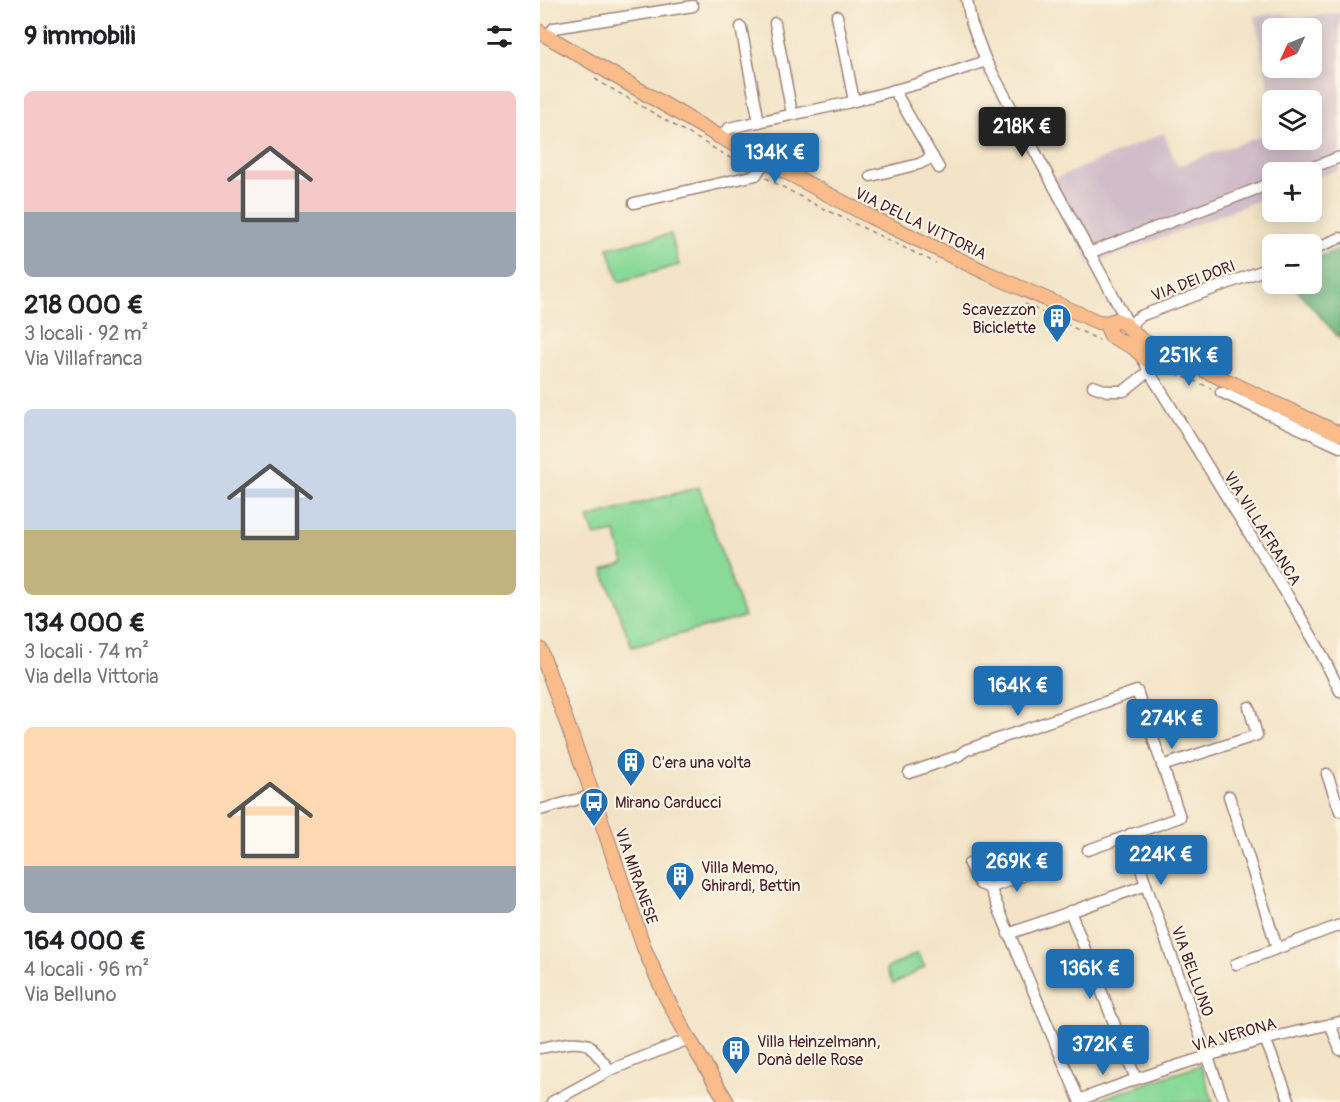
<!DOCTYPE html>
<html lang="it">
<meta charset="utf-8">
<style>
body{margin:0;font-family:Pangolin,sans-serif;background:#f6f6f6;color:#202124;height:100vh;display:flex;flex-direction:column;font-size:22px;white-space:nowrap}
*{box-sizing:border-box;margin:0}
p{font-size:20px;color:#757577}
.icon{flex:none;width:33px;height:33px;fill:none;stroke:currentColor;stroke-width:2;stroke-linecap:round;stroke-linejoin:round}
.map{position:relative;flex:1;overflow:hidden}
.drawer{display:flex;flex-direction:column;background:#fff;width:540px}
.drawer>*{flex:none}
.needle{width:39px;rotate:226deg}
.controls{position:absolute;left:722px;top:18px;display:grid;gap:12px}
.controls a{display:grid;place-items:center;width:60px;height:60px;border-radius:9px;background:#fff;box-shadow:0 3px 15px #0003;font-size:30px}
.price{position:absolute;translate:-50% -51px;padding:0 14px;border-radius:6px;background:#1f6fb2;color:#fff;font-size:20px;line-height:39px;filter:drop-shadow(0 2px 3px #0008)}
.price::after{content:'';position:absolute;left:50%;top:36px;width:18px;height:14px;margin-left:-9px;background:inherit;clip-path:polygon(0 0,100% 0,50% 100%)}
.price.selected{background:#222;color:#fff}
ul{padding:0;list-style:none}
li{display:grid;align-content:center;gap:12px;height:318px;padding:0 24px}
li span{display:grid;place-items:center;height:186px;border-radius:9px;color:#555}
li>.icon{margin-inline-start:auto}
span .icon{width:108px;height:108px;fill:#fffc;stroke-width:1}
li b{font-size:26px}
h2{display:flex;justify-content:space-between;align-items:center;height:72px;padding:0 24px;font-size:26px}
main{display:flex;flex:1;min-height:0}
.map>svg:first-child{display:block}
.industrial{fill:#d1bdc9;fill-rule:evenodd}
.green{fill:#89d998;stroke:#6a7c62;stroke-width:1.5}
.forest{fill:#6eb980;stroke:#5c6c56;stroke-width:1.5}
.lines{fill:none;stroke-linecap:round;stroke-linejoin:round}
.minor-casing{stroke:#9e8279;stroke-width:13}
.major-casing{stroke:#9e8279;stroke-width:16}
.path{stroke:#9e8279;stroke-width:1.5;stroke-dasharray:4.5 4.5;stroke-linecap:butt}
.minor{stroke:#fff;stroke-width:10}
.major{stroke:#f9bc8a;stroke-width:14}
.labels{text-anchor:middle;stroke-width:4.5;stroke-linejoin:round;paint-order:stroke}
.street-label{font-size:16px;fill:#4a1f2b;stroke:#fcf5e5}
.poi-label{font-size:16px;fill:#4a1f2b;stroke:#fcf5e5;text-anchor:start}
</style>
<main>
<section class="drawer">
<h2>9 immobili<svg class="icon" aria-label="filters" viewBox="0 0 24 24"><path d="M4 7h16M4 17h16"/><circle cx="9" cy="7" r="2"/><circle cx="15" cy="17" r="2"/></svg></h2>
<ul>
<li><span style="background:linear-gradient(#f6c9c9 65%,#9aa5b1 0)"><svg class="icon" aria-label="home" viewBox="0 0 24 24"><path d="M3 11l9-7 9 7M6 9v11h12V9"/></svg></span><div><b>218 000 €</b><p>3 locali · 92 m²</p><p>Via Villafranca</p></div></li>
<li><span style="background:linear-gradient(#c9d6e8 65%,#c2b280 0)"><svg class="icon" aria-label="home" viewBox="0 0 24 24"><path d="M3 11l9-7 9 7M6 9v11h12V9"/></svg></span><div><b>134 000 €</b><p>3 locali · 74 m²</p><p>Via della Vittoria</p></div></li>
<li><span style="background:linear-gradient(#ffd9b3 75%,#9aa5b1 0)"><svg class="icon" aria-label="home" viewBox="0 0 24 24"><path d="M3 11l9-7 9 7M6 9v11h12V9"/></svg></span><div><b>164 000 €</b><p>4 locali · 96 m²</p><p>Via Belluno</p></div></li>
</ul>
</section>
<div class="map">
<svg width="800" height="1102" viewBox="0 0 800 1102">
<rect width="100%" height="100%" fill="#fcf5e5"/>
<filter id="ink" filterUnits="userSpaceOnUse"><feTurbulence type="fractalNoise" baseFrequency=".0167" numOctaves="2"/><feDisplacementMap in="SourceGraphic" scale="12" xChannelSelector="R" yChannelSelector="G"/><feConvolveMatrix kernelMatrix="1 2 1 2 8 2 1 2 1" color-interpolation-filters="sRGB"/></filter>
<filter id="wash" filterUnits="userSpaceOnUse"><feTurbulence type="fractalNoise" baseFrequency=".008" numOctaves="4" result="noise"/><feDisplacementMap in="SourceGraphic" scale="24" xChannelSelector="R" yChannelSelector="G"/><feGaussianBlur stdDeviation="1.35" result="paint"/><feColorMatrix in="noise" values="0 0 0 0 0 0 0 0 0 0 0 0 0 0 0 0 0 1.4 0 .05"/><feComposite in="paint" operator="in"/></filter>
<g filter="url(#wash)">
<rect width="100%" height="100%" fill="#f3e4c7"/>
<!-- industrial -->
<path class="industrial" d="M742,13L759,18L800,13V169L771,180V172H732V195L550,265L507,182L624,133L637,166L732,132V140H771V100H732V106L715,16ZM732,28H771V68H732Z"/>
<!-- green -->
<g class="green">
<path d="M131,234L139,265L79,282L68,248Z"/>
<path d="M159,487L204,617L92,647L63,571L84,563L75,532L55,536L48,518Z"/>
<path d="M377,953L385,967L353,984L346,969Z"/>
<path d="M661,1065L673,1102H551Z"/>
</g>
<!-- forest -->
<path class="forest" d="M800,248V339L752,284H771V261Z"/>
</g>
<g filter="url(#ink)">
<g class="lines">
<!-- minor casing -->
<g class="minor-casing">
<g id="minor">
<path d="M427,0L431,22L446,61L590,327"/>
<path d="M297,16L314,101"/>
<path d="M235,23L252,114"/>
<path d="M201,27L219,122"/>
<path d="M7,36L14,28L153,6"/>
<path d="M354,90L399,168"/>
<path d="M180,137L189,128L307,103L377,84L446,61"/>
<path d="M760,172L800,157"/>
<path d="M331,176L379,164L393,157"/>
<path d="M94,203L216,175L225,161"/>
<path d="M771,250L800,238"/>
<path d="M549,253L732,183"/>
<path d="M590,327L596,319L603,315L732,267"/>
<path d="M603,359L610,373L754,606L779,649L800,691"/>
<path d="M553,386L567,391H584L609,371"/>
<path d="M681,392L800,447"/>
<path d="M622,766L717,735L709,707"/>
<path d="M369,773L418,756L426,750L597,691L640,817L548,850"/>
<path d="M787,774L800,811"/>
<path d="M689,796L737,948"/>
<path d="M0,810L53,795"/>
<path d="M590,834L606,885"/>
<path d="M429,864L440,884L450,888"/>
<path d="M490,873L450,888L540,1102"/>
<path d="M530,911L596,1079"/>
<path d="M468,934L606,885L684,1102"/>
<path d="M696,964L800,925"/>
<path d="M790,1024L800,1050"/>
<path d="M725,1039L750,1102"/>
<path d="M0,1048C16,1046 34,1039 49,1045L70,1070"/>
<path d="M539,1100C599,1077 661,1057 723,1040C749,1033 775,1028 800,1022"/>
<path d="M12,1102L70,1070L149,1039"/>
</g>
</g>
<!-- major casing -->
<g class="major-casing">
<g id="major">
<path d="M0,32L180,137L329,216L447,273L558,322L566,323L576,320L585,324L601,340L619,349L622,356L620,361L613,365L610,363L594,348L571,336L568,329L571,323"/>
<path d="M619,349L800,434"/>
<path d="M0,649L49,784L104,948L125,995L149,1039L187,1102"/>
</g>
</g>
<!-- path -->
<g class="path">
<path d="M55,79L206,167"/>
<path d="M226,178L276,205L396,263"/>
<path d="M485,304L559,340"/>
<path d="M628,370L671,388"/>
</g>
<!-- minor -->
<use href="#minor" class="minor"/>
<!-- major -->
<use href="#major" class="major"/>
</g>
</g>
<!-- icons -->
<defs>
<g id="building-pin" transform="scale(1.5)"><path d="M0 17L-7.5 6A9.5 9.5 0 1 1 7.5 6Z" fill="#1f6fb2" stroke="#fcf5e5"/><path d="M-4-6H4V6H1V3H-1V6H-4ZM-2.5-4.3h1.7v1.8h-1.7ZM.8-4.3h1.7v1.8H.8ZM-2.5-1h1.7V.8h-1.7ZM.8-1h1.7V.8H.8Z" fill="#fff"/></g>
<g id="bus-pin" transform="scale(1.5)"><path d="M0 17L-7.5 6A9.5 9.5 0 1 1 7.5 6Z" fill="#1f6fb2" stroke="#fcf5e5"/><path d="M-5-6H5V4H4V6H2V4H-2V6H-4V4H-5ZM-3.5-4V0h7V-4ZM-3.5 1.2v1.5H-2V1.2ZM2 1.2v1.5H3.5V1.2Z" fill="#fff"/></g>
</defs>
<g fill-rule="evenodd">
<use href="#building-pin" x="517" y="318"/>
<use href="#building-pin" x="91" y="762"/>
<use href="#bus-pin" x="54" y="802"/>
<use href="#building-pin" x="140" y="876"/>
<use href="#building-pin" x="196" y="1050"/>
</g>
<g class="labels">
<!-- street labels -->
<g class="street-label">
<text transform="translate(381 223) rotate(26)" y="6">VIA DELLA VITTORIA</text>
<text transform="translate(653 280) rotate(-21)" y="6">VIA DEI DORI</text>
<text transform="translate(723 528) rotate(58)" y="6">VIA VILLAFRANCA</text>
<text transform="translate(97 876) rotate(71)" y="6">VIA MIRANESE</text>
<text transform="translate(653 971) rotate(70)" y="6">VIA BELLUNO</text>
<text transform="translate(694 1034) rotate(-16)" y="6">VIA VERONA</text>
</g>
<!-- poi labels -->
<g class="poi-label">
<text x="496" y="315" text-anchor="end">Scavezzon<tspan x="496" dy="18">Biciclette</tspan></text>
<text x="112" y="768">C'era una volta</text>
<text x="75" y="808">Mirano Carducci</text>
<text x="161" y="873">Villa Memo,<tspan x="161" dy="18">Ghirardi, Bettin</tspan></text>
<text x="217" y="1047">Villa Heinzelmann,<tspan x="217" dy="18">Donà delle Rose</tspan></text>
</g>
</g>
</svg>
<div class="controls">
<a><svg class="needle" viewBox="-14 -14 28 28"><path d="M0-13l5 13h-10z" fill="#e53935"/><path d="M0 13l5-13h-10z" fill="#757577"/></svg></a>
<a><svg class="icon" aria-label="layers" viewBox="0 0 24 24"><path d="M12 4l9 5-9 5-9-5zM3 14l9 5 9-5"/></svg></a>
<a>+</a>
<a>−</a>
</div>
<b class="price selected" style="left:482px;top:158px">218K €</b>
<b class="price" style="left:235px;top:184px">134K €</b>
<b class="price" style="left:649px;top:387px">251K €</b>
<b class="price" style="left:478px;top:717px">164K €</b>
<b class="price" style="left:632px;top:750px">274K €</b>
<b class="price" style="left:621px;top:886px">224K €</b>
<b class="price" style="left:477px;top:893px">269K €</b>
<b class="price" style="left:550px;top:1000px">136K €</b>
<b class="price" style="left:563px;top:1076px">372K €</b>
</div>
</main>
